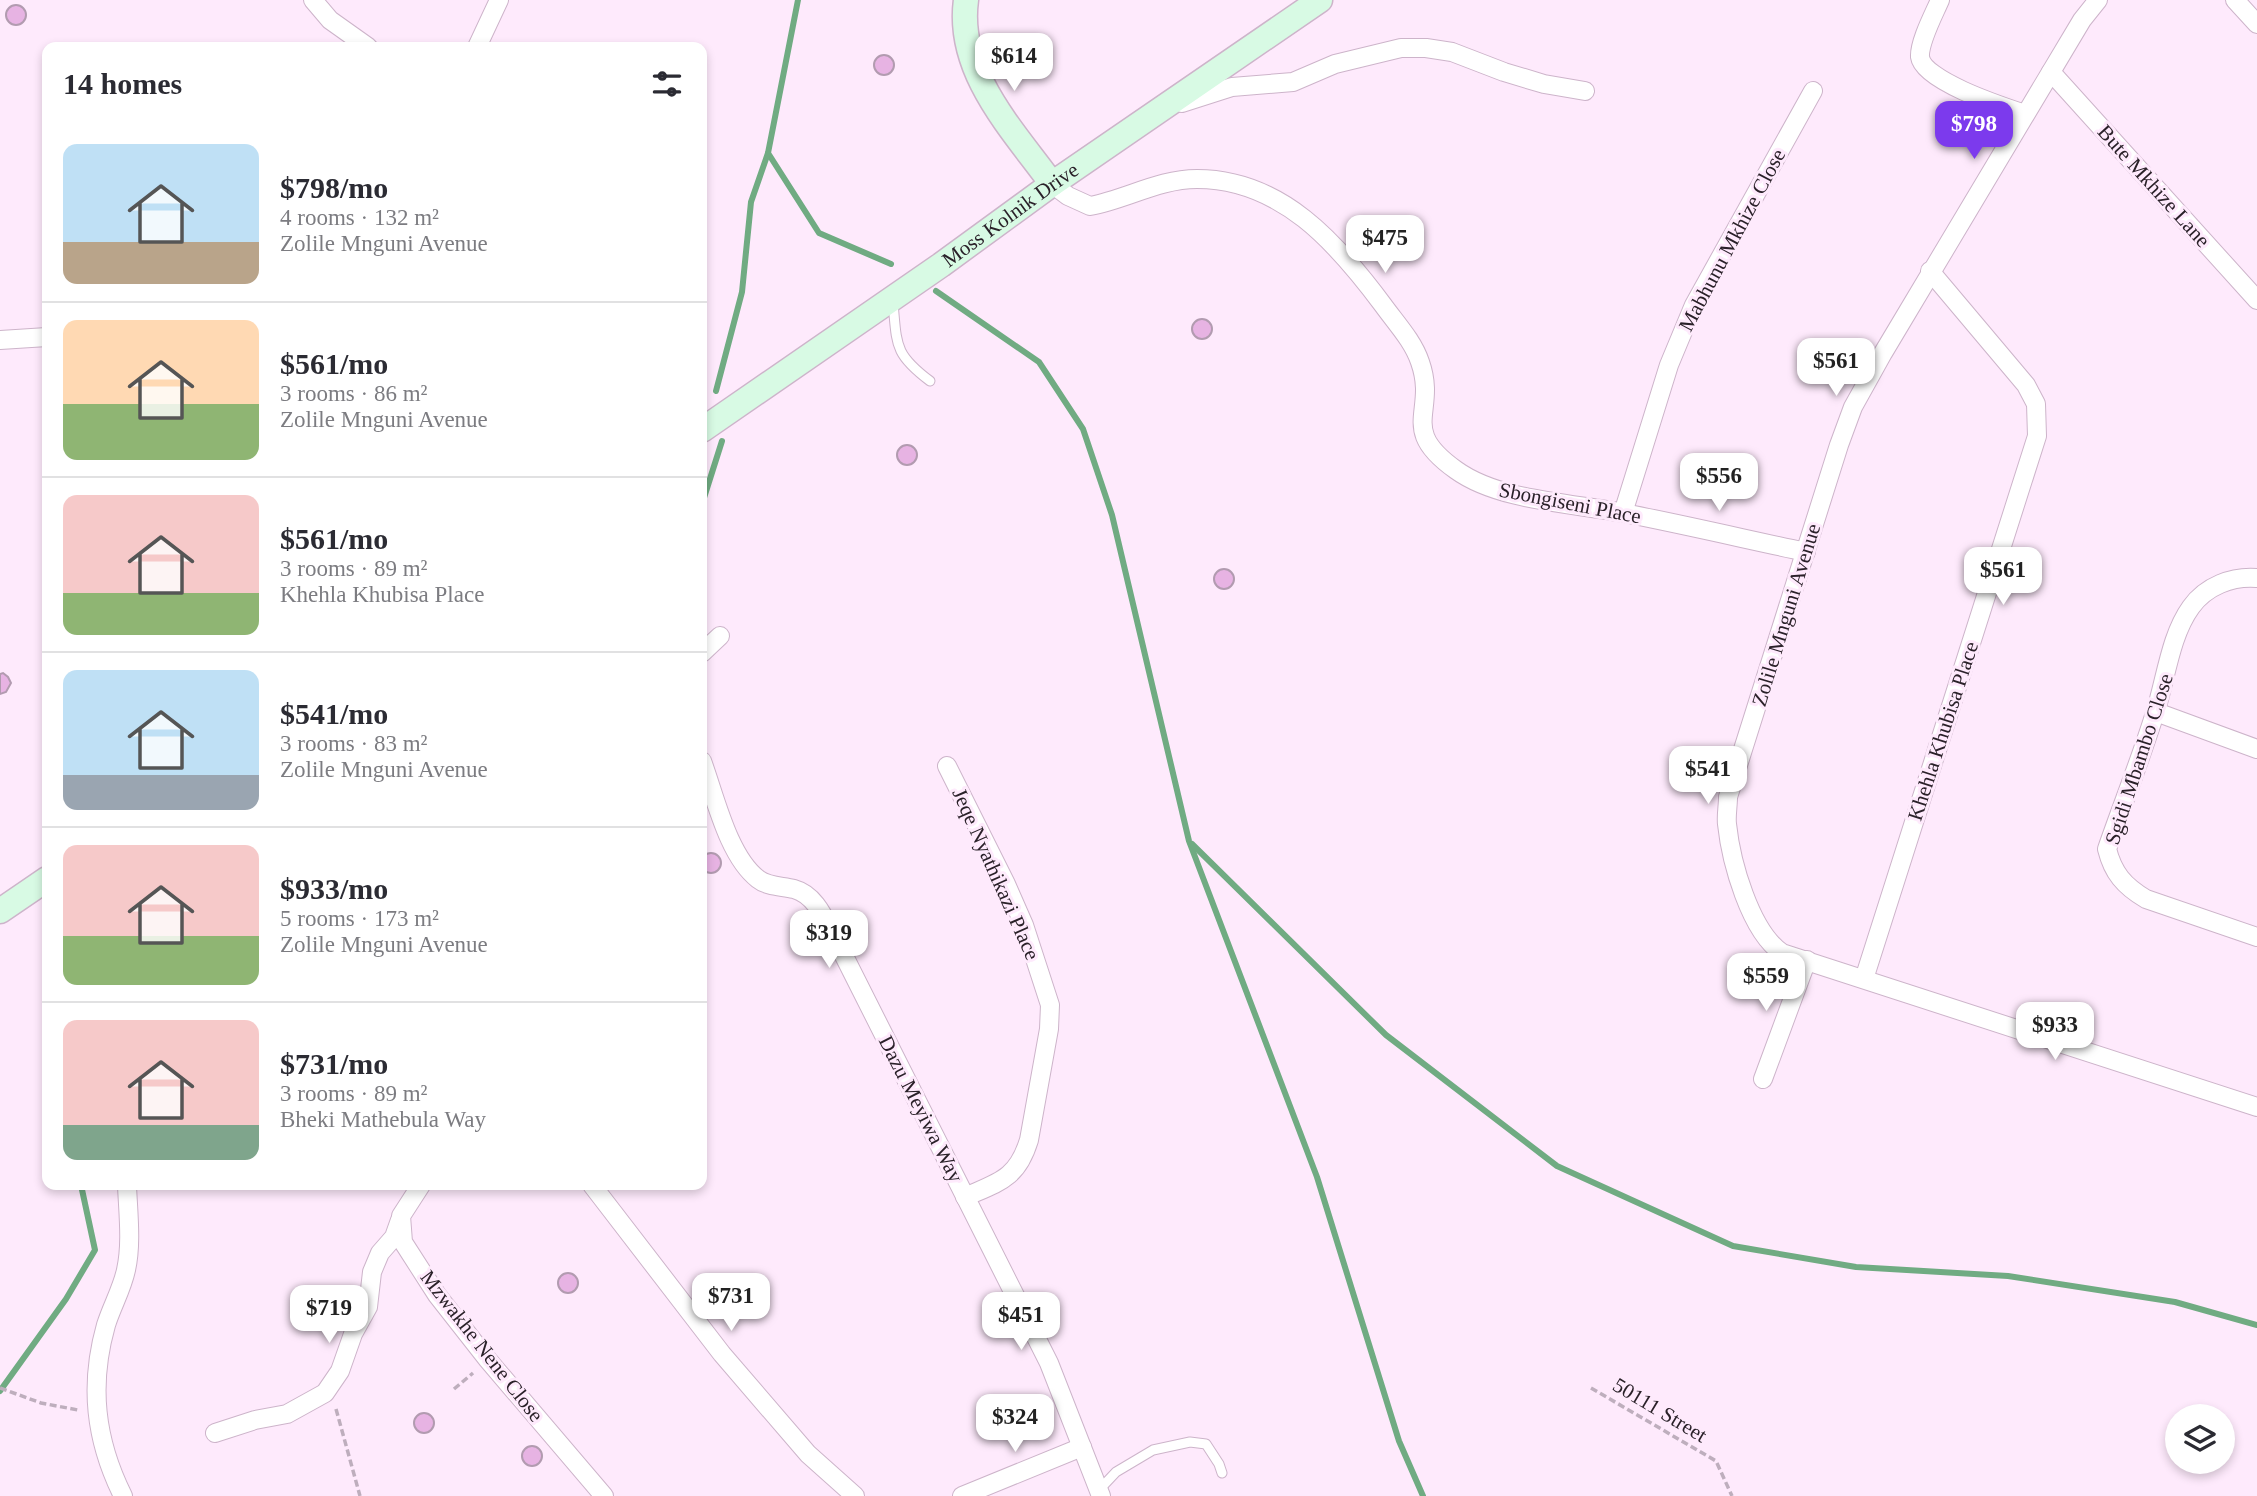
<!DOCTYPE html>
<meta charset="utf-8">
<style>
body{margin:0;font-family:"Times New Roman",serif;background:#f7f7f7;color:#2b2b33;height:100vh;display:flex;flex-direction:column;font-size:26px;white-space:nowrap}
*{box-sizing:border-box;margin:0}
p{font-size:23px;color:#7c7c81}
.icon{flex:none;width:38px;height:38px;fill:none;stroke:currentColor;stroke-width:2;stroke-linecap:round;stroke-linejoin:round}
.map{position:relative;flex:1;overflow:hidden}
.drawer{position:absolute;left:42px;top:42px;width:665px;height:1148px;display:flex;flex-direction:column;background:#fff;border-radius:14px;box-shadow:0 4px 10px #0003}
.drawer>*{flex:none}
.controls{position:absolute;left:2165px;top:1404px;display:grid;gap:14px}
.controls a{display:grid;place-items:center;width:70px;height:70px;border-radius:50%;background:#fff;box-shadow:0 4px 10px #0003;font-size:35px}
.price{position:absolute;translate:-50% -60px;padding:0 16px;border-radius:14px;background:#fff;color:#222;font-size:23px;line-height:46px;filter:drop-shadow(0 2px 4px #0008)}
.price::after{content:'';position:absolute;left:50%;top:42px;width:21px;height:16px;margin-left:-10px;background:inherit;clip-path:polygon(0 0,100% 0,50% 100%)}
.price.active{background:#7c3aed;color:#fff}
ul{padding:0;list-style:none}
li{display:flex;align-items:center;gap:21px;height:175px;padding:0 21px}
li+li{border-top:2px solid #e1e1e2}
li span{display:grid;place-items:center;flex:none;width:196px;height:140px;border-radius:14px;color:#555}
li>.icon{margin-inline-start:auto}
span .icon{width:84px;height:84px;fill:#fffc;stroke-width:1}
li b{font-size:30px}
h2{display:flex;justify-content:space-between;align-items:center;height:84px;padding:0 21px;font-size:30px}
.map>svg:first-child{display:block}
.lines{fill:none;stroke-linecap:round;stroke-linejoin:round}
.stream{stroke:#70ab82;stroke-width:6}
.building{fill:#e7b3e3;stroke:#b29bb0;stroke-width:2}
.lane-casing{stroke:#cdb4ca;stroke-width:11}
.street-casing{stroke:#cdb4ca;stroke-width:20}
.secondary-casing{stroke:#cdb4ca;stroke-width:27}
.path{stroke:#beaebd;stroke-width:3.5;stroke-dasharray:7 3.5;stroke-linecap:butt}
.lane{stroke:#fff;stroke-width:9}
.street{stroke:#fff;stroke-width:18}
.secondary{stroke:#d8fae4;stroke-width:24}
.labels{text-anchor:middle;stroke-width:6;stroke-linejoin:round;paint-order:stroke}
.street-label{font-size:21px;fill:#2a2129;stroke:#feeafc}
</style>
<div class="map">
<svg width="2257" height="1496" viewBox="0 0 2257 1496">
<rect width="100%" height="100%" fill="#feeafc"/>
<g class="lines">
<!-- stream -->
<g class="stream">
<path d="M798,0L768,153L819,233L891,264"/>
<path d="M936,291L1039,362L1083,429L1112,515L1189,841L1317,1177L1399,1441L1423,1496"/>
<path d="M716,391L742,292L751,202L768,153"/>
<path d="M702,504L722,441"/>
<path d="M1192,844L1386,1035L1557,1166L1733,1246L1856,1267L2008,1276L2175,1302L2257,1325"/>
<path d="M0,1391L66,1299L95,1250L81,1185"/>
</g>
</g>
<!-- building -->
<g class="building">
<circle cx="16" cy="15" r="10"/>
<circle cx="884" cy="65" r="10"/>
<circle cx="1202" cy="329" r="10"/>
<circle cx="907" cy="455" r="10"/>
<circle cx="1224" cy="579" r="10"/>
<path d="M3,673L8,677L11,683L6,692L0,694V674Z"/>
<circle cx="711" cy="863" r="10"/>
<circle cx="568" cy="1283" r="10"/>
<circle cx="424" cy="1423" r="10"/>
<circle cx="532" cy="1456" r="10"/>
</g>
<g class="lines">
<!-- lane casing -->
<g class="lane-casing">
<g id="lane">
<path d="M893,303C897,345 894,354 930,381"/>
<path d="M1099,1490L1116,1472L1153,1450L1190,1442L1206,1444L1219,1464L1222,1473"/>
</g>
</g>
<!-- street casing -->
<g class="street-casing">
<g id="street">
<path d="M313,0L330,20L368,47"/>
<path d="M1940,0C1934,14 1919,42 1920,57C1923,81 2004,107 2025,114"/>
<path d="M2098,0L2082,20L1883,353L1853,407L1839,445L1728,797C1728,806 1726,816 1727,824C1731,862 1750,931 1782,953L2257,1107"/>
<path d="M2235,0L2257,24"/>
<path d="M477,47L499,0"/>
<path d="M2051,72L2257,300"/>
<path d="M1182,103L1232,87L1293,82L1335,64L1401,48H1426L1452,52L1504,72L1544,84L1585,91"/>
<path d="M1052,184L1068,196L1090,206C1127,199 1159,179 1197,179C1281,179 1337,243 1383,305C1396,323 1413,341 1420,362C1438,413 1397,428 1456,470C1499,501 1572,503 1624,513C1685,525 1745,539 1806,552"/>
<path d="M0,340L47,337"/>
<path d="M1623,513L1669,365L1694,305L1813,91"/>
<path d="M2257,578C2232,576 2206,586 2191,607C2170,636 2166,679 2155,713C2141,758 2123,803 2107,849C2113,873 2124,886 2146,899L2257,937"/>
<path d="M702,653L720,636"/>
<path d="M2156,712L2257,749"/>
<path d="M702,761C715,796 728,856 758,879C768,887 782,886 794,889C816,895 825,920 835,938L1049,1363L1101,1496"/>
<path d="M947,766L1006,884L1024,925L1050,1005L1049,1029L1029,1140C1017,1179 999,1182 965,1197"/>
<path d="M1864,979L2037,436L2036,404L2026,385L1930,271"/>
<path d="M1763,1079L1807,960"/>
<path d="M421,1185L401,1216L403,1242L437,1295L488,1360L604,1496"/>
<path d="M592,1185L722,1354L808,1454L855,1496"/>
<path d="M215,1433L255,1420L287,1414L325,1393L340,1371L353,1334L368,1307L372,1272L380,1253L394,1237L400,1220"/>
<path d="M123,1496C95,1440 89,1385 106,1325C112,1306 122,1289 126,1270C132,1243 128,1212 127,1185"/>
<path d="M962,1496L1082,1447"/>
</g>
</g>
<!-- secondary casing -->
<g class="secondary-casing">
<g id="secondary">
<path d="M966,0C956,72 1013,130 1052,184"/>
<path id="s1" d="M702,430L941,265L1052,184L1320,0"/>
<path d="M0,911L47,879"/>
</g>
</g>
<!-- path -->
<g class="path">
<path d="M0,1388L41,1403L78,1410"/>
<path d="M1591,1388L1716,1461L1732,1496"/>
<path d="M454,1389L473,1373"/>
<path d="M336,1409L360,1496"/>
</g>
<!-- lane -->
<use href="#lane" class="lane"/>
<!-- street -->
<use href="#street" class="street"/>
<!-- secondary -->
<use href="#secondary" class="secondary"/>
</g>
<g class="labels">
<!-- street labels -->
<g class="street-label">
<text transform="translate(2154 186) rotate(48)" y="7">Bute Mkhize Lane</text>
<text dy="7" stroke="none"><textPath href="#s1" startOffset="376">Moss Kolnik Drive</textPath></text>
<text transform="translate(1732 240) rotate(-62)" y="7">Mabhunu Mkhize Close</text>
<text transform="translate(1570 503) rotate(11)" y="7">Sbongiseni Place</text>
<text transform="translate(1786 615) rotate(-73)" y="7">Zolile Mnguni Avenue</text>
<text transform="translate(1943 731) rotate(-72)" y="7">Khehla Khubisa Place</text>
<text transform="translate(2139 759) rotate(-72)" y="7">Sgidi Mbambo Close</text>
<text transform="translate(996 874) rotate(66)" y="7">Jeqe Nyathikazi Place</text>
<text transform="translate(921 1109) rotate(63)" y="7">Dazu Meyiwa Way</text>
<text transform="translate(482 1346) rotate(52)" y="7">Mzwakhe Nene Close</text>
<text transform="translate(1660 1410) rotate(31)" y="7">50111 Street</text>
</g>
</g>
</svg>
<div class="controls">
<a><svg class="icon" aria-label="layers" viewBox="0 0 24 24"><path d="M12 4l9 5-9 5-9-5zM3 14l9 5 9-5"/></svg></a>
</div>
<b class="price" style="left:1014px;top:93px">$614</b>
<b class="price active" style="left:1974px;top:161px">$798</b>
<b class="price" style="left:1385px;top:275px">$475</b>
<b class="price" style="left:1836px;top:398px">$561</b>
<b class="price" style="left:1719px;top:513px">$556</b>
<b class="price" style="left:2003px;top:607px">$561</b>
<b class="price" style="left:1708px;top:806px">$541</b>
<b class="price" style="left:829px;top:970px">$319</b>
<b class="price" style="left:1766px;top:1013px">$559</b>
<b class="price" style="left:2055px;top:1062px">$933</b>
<b class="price" style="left:731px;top:1333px">$731</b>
<b class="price" style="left:329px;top:1345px">$719</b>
<b class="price" style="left:1021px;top:1352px">$451</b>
<b class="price" style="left:1015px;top:1454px">$324</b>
<section class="drawer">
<h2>14 homes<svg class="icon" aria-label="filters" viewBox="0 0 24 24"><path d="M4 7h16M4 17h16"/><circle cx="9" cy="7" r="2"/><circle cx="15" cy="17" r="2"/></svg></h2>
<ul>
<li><span style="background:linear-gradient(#bfe0f5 70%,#b9a48a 0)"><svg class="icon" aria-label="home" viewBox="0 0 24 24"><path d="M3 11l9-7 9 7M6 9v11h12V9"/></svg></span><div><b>$798/mo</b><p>4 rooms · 132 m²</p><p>Zolile Mnguni Avenue</p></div></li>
<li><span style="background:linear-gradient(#ffd9b3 60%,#8fb573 0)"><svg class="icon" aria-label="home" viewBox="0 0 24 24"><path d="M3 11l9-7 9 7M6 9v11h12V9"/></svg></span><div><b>$561/mo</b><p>3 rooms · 86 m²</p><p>Zolile Mnguni Avenue</p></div></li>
<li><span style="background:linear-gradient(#f6c9c9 70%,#8fb573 0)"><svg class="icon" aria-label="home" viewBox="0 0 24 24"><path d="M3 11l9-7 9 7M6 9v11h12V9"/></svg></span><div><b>$561/mo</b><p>3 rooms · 89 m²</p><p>Khehla Khubisa Place</p></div></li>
<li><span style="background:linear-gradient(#bfe0f5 75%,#9aa5b1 0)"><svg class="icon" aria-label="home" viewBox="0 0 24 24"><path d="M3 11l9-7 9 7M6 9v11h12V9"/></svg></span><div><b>$541/mo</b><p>3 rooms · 83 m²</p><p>Zolile Mnguni Avenue</p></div></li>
<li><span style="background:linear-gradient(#f6c9c9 65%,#8fb573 0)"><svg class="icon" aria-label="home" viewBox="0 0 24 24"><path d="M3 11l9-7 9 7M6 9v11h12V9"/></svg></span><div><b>$933/mo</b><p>5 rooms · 173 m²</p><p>Zolile Mnguni Avenue</p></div></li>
<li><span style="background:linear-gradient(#f6c9c9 75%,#7fa58c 0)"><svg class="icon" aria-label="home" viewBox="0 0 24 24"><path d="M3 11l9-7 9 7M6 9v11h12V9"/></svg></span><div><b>$731/mo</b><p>3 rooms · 89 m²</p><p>Bheki Mathebula Way</p></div></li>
</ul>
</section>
</div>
